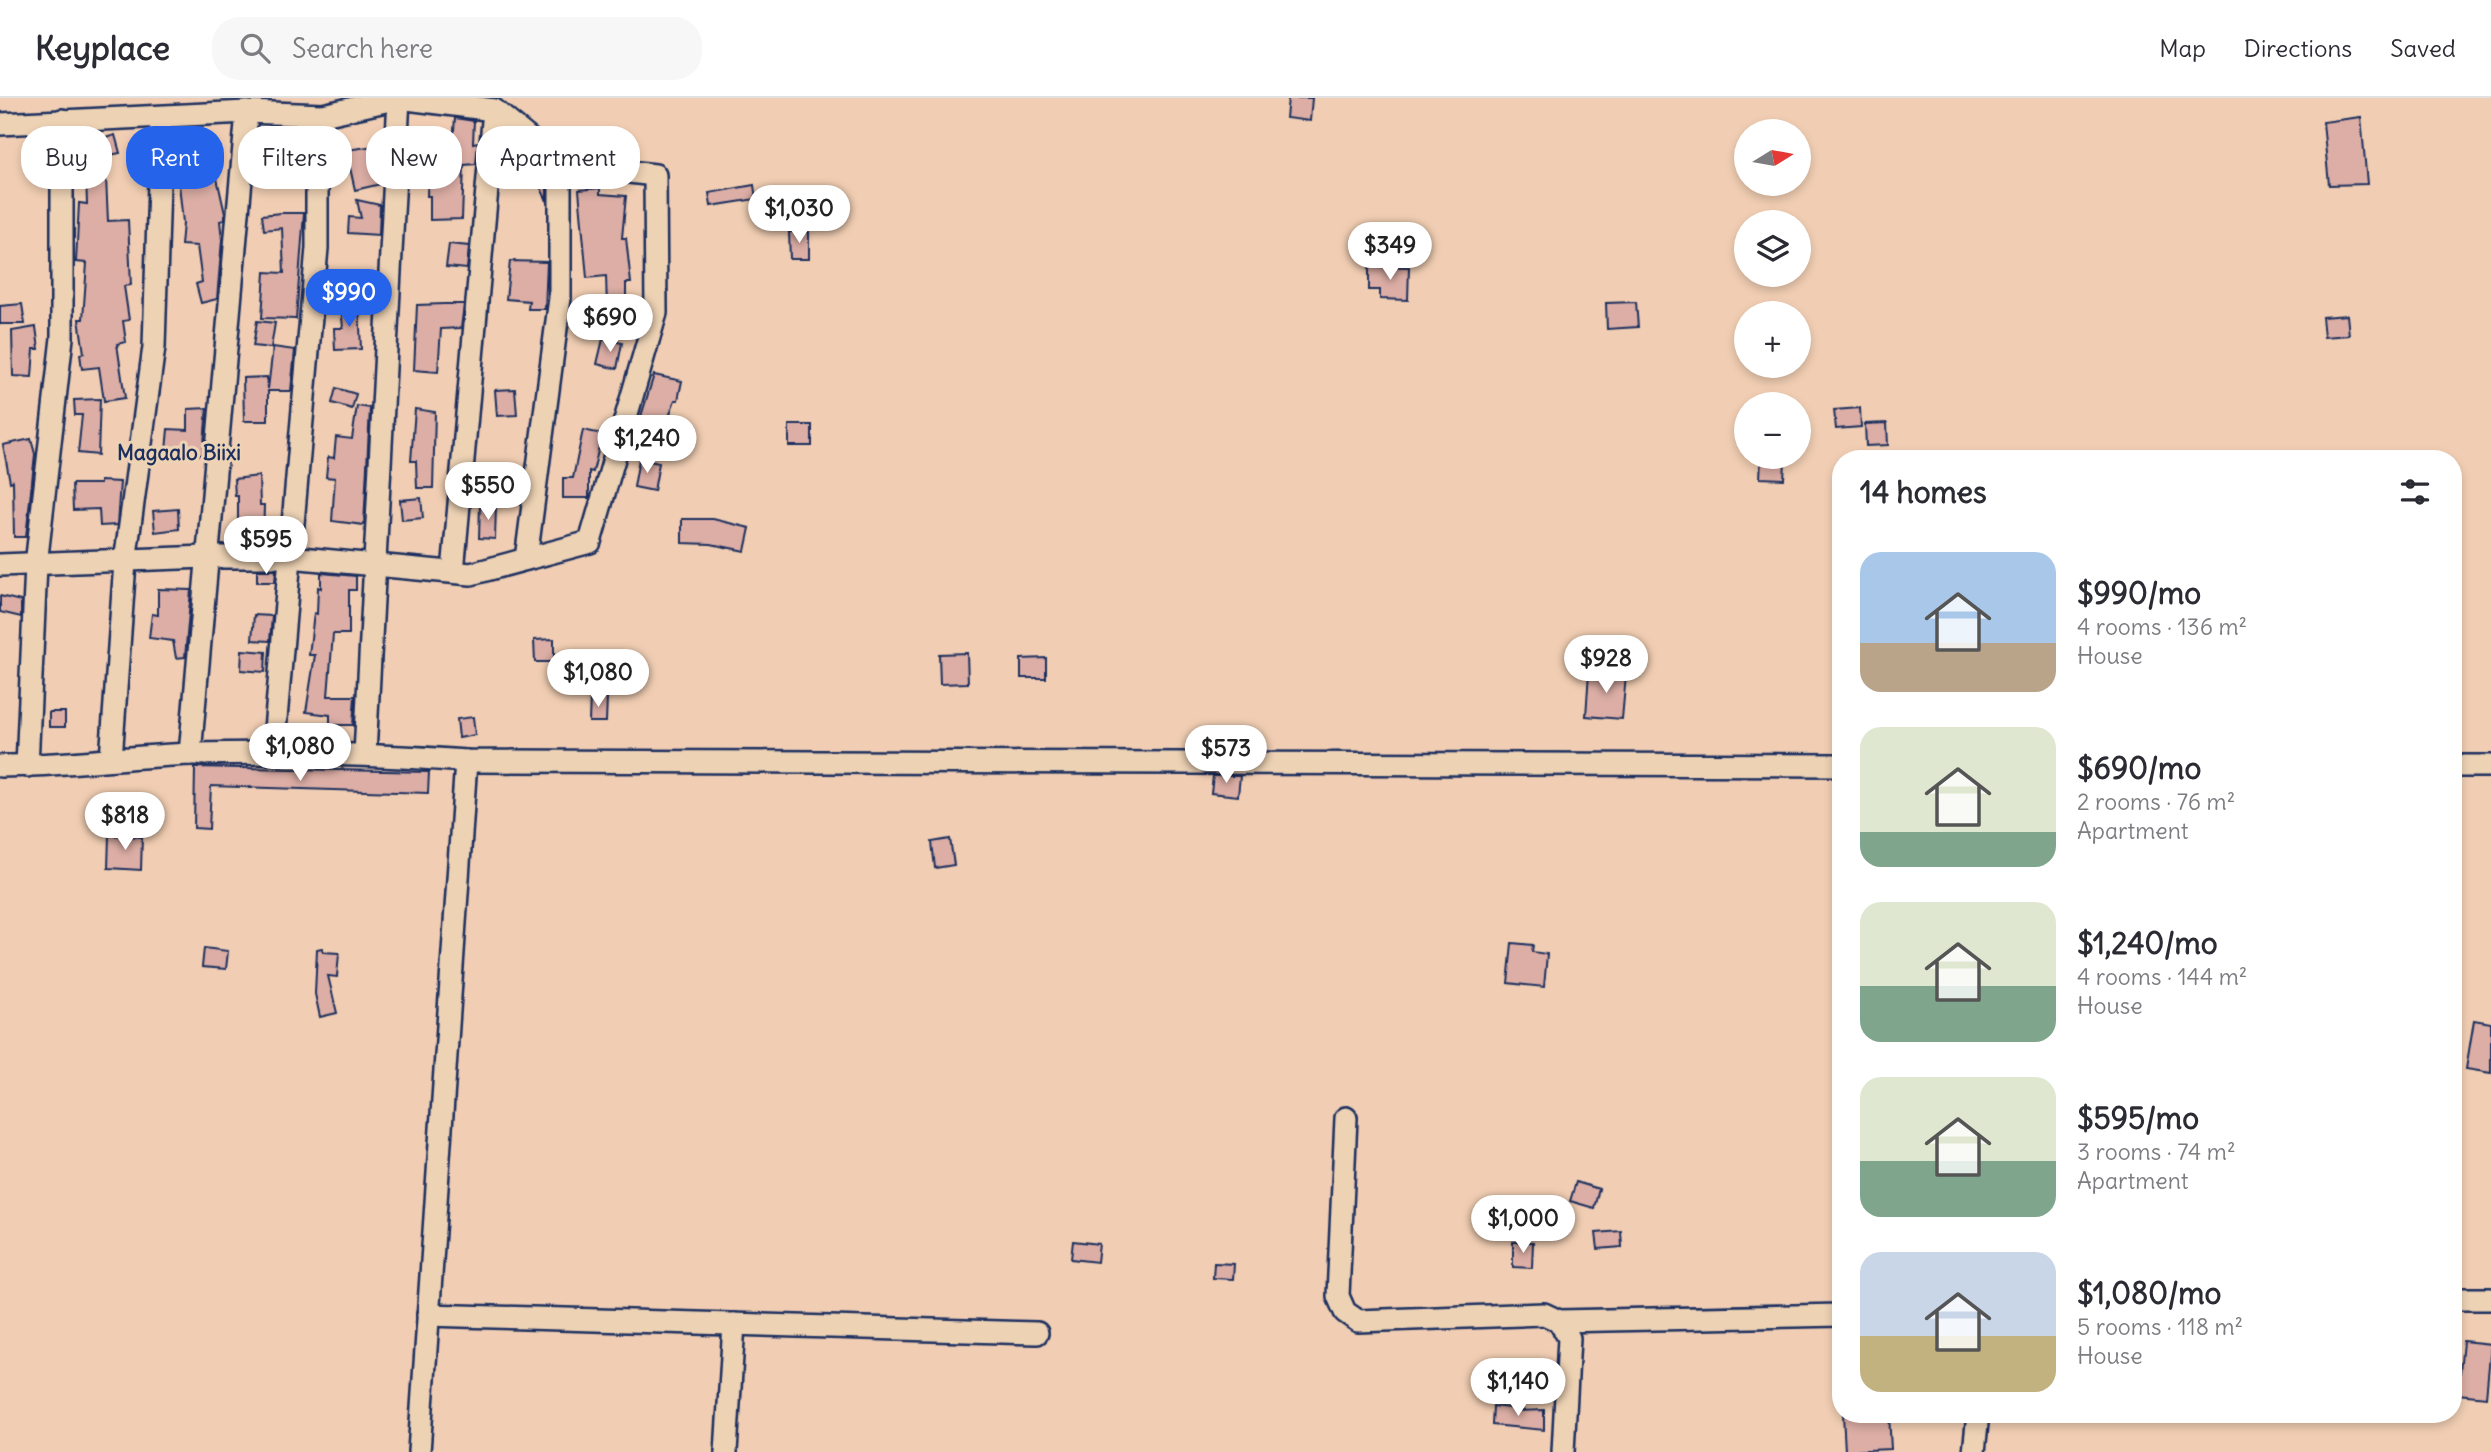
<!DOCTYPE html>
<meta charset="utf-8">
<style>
body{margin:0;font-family:Delius,sans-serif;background:#f7f7f7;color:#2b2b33;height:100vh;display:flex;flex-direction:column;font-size:26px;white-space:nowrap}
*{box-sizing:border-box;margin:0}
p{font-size:23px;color:#7c7c81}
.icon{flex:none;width:38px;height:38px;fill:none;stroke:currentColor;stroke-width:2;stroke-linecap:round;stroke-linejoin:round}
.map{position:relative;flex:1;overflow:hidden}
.details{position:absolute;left:1832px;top:352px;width:630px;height:973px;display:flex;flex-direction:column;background:#fff;border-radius:28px;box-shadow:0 4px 10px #0003}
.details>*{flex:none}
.top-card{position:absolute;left:21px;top:28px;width:665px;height:63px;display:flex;gap:14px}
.needle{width:46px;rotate:79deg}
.tools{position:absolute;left:1734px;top:21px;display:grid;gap:14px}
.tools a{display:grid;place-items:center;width:77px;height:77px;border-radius:50%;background:#fff;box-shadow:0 4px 10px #0003;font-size:35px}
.price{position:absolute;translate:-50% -60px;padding:0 16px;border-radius:24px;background:#fff;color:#222;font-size:23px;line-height:46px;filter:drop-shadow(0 2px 4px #0008)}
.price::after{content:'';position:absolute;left:50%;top:42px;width:21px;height:16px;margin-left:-10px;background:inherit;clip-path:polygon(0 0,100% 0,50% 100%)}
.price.active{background:#2563eb;color:#fff}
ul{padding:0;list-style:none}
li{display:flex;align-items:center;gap:21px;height:175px;padding:0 28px}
li span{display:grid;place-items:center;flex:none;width:196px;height:140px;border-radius:21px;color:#555}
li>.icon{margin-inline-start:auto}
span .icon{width:84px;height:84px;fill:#fffc;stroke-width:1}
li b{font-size:30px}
h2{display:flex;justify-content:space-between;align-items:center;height:84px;padding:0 28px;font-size:30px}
.chip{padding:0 24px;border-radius:28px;background:#fff;box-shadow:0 4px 10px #0003;font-size:24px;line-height:63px}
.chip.active{background:#2563eb;color:#fff}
header{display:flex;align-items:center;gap:42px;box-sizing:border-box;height:98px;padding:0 35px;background:#fff;border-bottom:2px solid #e1e1e2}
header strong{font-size:33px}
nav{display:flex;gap:38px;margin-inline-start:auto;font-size:24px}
.search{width:490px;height:63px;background:#f7f7f7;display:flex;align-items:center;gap:18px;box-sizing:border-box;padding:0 24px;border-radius:28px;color:#7c7c81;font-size:26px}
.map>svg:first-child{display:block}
.building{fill:#dcaea5;stroke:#1b2f5e;stroke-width:2}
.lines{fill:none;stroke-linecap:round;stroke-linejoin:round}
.minor-casing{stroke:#1b2f5e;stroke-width:26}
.minor{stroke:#edd2b4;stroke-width:21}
.labels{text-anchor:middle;stroke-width:6;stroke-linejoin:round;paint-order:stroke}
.quarter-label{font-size:21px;font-weight:bold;fill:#1b2f5e;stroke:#edd2b4}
</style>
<header>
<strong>Keyplace</strong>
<div class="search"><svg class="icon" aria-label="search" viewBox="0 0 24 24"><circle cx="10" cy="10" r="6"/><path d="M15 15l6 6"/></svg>Search here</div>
<nav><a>Map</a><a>Directions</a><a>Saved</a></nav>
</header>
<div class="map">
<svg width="2491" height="1354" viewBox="0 0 2491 1354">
<rect width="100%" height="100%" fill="#f1ceb3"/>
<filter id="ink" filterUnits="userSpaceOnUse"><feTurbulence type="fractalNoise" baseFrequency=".0143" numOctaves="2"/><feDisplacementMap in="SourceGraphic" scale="14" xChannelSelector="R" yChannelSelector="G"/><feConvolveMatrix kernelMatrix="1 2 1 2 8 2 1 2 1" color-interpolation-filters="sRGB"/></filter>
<g filter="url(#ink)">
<!-- building -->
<g class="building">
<path d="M1288,0H1312L1310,23L1286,20Z"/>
<path d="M2361,19L2367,86L2329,87L2323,24Z"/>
<path d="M455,20L474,23L473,45L478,44L476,66L464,67L462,121L430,122V98H427L429,43L453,44Z"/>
<path d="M279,28L307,30L306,58L294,60L289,32L280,33Z"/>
<path d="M115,37L120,55L105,58L108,123L128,122L131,187L124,188L129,222L123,223L126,244L117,246L125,300L104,303L99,269L82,271L80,256L84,255L79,221H83L87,165L76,164L79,105L87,106L85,46Z"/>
<path d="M375,48V60L383,59L381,86L355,92L346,52Z"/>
<path d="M529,57L547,72V103L526,58Z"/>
<path d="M186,62L190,83L185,84L217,80L225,116L224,122L220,123L222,142L217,201L201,205L196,186L202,184L197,148L181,147L183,125L179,86L172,87L173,65Z"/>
<path d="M754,87L756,101L711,108L709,95Z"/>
<path d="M600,90V96L626,98L622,140H626L631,185H626V209H607L606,178L587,180L579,92Z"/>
<path d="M357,102L380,107L379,137L348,135L349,119L361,120Z"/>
<path d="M281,115H304L296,221L262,220L265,174L284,175L282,130L264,132L262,117Z"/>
<path d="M789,134H809V161H790Z"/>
<path d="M449,146L469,148L467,171L446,169Z"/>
<path d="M510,163L547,164L545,211H528L529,203L506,201Z"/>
<path d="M1369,168L1409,169L1408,202L1380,201V192H1369Z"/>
<path d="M1636,204L1638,229L1607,231L1606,205Z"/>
<path d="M22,206L25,226H0V208Z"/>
<path d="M359,206L361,251L335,252L334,230H343L341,208Z"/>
<path d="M444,206H464L461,230L441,231L438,274L414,272L417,207Z"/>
<path d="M2347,217L2349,237L2324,239L2322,219Z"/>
<path d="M257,223L275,225L271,250L253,248Z"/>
<path d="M36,229L39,251H34L32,279L13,278L12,233Z"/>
<path d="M603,241L622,245L617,271L597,266Z"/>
<path d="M273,249L295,252L291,293H268V323H244L243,280L267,279L268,291Z"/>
<path d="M654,277L682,283L678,302H675L662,338L638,328Z"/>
<path d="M336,290L356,296L352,311L332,305Z"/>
<path d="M515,291L517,317L497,318L495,292Z"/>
<path d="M100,301L98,357L78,355L82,317H75L74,302Z"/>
<path d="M357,308L370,310L364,427L332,423L335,380L326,379L328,359L334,360L336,339L352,341Z"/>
<path d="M207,310L203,357L173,356V353H166L168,331L188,332V311Z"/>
<path d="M1860,310L1861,329L1836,331L1834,312Z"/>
<path d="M415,311L435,314L433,390H417L416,363H411Z"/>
<path d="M1887,325L1888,347L1866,348L1865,326Z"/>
<rect x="789" y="327" width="23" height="21"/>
<path d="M583,332L602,336L593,374L589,373V400H563V380H573Z"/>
<path d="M31,341L35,356L26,439H14L13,383L10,384L3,347Z"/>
<path d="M639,361L659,365L654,393L634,389Z"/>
<path d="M1761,361L1785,363L1784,381L1760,380Z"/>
<path d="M259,378L260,407H264L263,446H238V398H235L234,381Z"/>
<path d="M100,383L120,384L117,427L100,428L99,411L73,412L72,386H100Z"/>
<path d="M421,400L423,420L402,422L400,402Z"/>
<path d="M480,406L496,407L495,441L479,440Z"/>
<path d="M178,411L179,431L155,434L153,413Z"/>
<path d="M682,421H713L750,430L745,453L711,446L682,445Z"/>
<path d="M257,472H276L275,484H257Z"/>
<path d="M321,475L356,478V492H349V536H333L328,598H355L353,627H330V617L306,614L315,557H309L314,515L317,516L318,489L321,490Z"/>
<path d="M158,491L191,492L185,559L176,560L173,543L149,540L152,516L158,517Z"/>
<path d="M0,498L21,503V519L0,514Z"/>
<path d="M254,517L272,518L270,543L252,542Z"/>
<path d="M554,541V564H535L534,542Z"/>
<path d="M242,552L266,554L265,574L241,572Z"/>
<path d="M967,555L968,585L940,586L939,556Z"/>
<path d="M1046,560V580H1021V561Z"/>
<path d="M1589,574L1626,577L1622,621L1586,618Z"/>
<path d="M590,598L607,599L606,624H589Z"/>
<rect x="49" y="614" width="16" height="15"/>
<path d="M473,619L475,637L459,640L457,621Z"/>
<path d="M195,669L429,674L428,695L211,688L209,731L194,730Z"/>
<path d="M1213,678H1240L1238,698L1211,695Z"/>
<path d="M109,737L142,739L141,772L108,770Z"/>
<path d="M950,741L954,767L935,770L932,744Z"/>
<path d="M1512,845L1533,847L1532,854L1547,856L1544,889L1508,885Z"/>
<path d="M204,850L228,853L226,871L202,869Z"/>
<path d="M322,850L323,854L339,855L337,879L328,878L337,915L320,919L315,896L317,851Z"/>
<path d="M2474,922L2491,925V975L2466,971Z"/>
<path d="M1576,1084L1599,1091L1594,1110L1570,1103Z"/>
<path d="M1621,1133L1622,1149L1598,1151L1596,1135Z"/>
<path d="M1073,1143L1099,1146L1097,1164L1071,1161Z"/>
<path d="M1513,1144H1533L1532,1170L1513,1169Z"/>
<path d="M1214,1165L1234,1166L1233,1181L1213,1180Z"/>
<path d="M2463,1243L2491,1246L2486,1299L2458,1296Z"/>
<path d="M1493,1308L1517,1311V1313L1544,1312V1332L1492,1327Z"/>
<path d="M1843,1316H1889L1891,1351L1845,1353Z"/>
</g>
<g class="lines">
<!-- minor casing -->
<g class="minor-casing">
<g id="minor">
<path d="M0,26L247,14L323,17L399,0L494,12L560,66L655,77L656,215L590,444L471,476L290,459H206L0,467"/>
<path d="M526,461L560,200V66"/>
<path d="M453,474L494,12"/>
<path d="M273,655L317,150V79L323,17"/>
<path d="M190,656L247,14"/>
<path d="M365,656L399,0"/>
<path d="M111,661L125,464L154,249L161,20"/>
<path d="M0,668C64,668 128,658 193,656C284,654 374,656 466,663L1841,667"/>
<path d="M27,668L36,467L62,240V22"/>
<path d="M2454,668H2491"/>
<path d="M1346,1020L1338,1198L1345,1214L1358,1223L1544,1216L1559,1223L1569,1240L1563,1354"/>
<path d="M2454,1201H2491"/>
<path d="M428,1217L1037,1235"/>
<path d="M1559,1223L1841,1217"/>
<path d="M419,1354L466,663"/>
<path d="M726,1354L734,1226"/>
<path d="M1974,1354L1978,1316"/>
</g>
</g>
<!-- minor -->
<use href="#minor" class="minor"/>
</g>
</g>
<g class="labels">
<!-- quarter labels -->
<g class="quarter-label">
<text x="179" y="362">Magaalo Biixi</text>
</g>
</g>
</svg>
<div class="tools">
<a><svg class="needle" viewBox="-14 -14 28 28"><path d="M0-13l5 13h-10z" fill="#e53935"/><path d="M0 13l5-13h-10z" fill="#7c7c81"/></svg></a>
<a><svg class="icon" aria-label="layers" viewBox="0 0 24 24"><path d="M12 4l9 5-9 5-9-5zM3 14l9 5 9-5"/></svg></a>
<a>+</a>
<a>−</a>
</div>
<b class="price" style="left:799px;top:147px">$1,030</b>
<b class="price" style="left:1390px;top:184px">$349</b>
<b class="price active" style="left:349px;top:231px">$990</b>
<b class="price" style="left:610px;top:256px">$690</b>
<b class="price" style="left:647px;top:377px">$1,240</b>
<b class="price" style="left:488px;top:424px">$550</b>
<b class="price" style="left:266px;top:478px">$595</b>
<b class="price" style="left:1606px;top:597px">$928</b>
<b class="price" style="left:598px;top:611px">$1,080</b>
<b class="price" style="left:300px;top:685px">$1,080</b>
<b class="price" style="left:1226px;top:687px">$573</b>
<b class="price" style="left:125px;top:754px">$818</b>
<b class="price" style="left:1523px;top:1157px">$1,000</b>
<b class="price" style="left:1518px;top:1320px">$1,140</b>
<div class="top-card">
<a class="chip">Buy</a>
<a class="chip active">Rent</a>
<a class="chip">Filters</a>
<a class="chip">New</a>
<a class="chip">Apartment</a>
</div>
<section class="details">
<h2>14 homes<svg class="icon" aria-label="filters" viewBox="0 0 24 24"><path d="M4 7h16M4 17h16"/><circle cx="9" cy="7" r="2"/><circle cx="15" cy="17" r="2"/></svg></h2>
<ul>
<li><span style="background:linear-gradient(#a9c7e8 65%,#b9a48a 0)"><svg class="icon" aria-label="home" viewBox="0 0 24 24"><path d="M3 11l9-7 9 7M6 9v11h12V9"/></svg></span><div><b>$990/mo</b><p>4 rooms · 136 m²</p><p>House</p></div></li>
<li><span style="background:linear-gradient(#dfe7d0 75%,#7fa58c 0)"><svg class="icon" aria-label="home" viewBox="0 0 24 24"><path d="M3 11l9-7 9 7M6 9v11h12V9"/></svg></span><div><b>$690/mo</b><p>2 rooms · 76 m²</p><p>Apartment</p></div></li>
<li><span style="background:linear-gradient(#dfe7d0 60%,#7fa58c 0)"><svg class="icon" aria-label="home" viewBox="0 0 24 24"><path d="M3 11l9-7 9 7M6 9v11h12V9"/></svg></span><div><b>$1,240/mo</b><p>4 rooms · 144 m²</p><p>House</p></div></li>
<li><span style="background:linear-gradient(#dfe7d0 60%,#7fa58c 0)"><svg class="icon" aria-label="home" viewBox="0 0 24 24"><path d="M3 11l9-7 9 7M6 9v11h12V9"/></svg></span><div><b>$595/mo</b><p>3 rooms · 74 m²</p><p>Apartment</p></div></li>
<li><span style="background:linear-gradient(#c9d6e8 60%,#c2b280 0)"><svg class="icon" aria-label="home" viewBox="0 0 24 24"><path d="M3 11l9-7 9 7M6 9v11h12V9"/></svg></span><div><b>$1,080/mo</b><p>5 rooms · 118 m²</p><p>House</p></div></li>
</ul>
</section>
</div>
